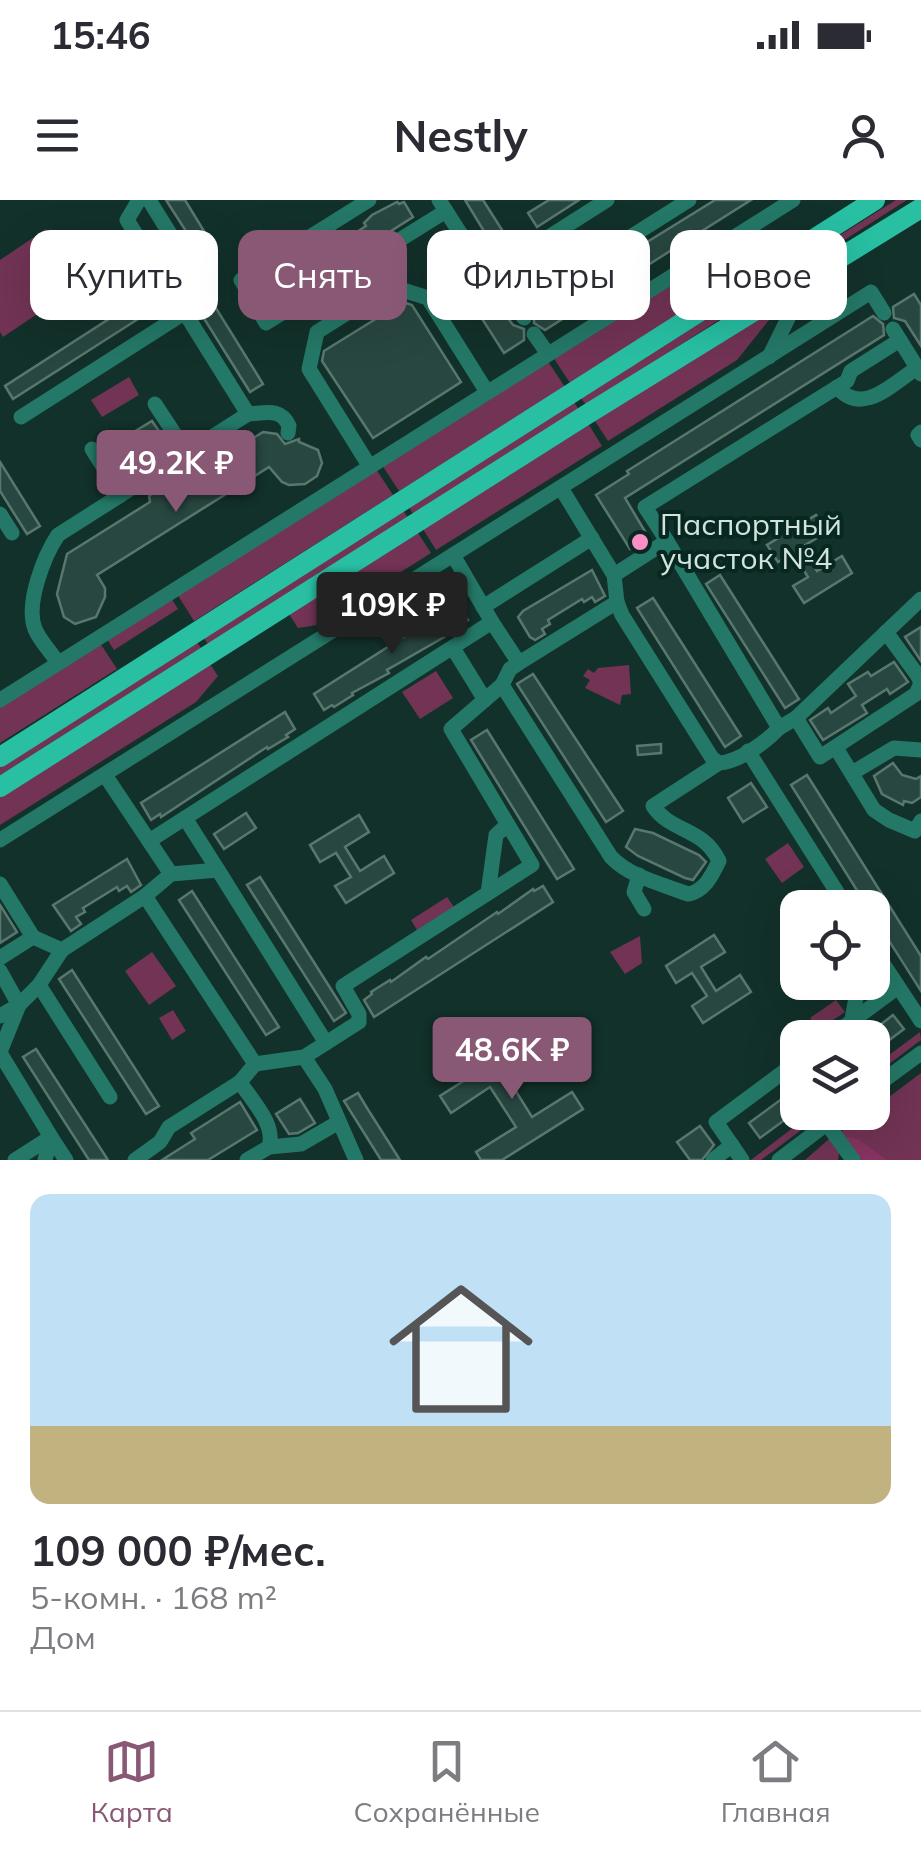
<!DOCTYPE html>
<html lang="ru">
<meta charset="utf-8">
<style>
body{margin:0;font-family:Mulish,sans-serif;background:#f7f7f7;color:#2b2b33;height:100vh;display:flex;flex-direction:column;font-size:38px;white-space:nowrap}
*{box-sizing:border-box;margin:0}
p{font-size:32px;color:#7c7c81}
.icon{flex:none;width:55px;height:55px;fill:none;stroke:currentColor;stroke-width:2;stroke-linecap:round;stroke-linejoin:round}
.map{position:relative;height:960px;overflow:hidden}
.details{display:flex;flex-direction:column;background:#fff;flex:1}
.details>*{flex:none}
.hud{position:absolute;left:30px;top:30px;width:862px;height:90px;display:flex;gap:20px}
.tools{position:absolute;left:780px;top:690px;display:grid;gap:20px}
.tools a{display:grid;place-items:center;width:110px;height:110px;border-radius:20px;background:#fff;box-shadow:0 10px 40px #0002;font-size:50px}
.price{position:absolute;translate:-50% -85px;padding:0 22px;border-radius:10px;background:#895875;color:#fff;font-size:32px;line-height:65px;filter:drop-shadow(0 2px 5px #0008)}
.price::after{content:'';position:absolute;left:50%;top:60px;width:30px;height:22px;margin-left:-15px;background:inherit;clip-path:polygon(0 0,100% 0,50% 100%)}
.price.selected{background:#222;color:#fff}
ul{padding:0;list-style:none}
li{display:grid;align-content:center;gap:20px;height:530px;padding:0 30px}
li+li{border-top:2px solid #e1e1e2}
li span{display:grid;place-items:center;height:310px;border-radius:20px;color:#555}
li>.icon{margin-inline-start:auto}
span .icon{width:180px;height:180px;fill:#fffc;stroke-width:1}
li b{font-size:42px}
.chip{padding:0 35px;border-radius:20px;background:#fff;box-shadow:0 10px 40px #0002;font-size:35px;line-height:90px}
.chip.selected{background:#895875;color:#fff}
.status{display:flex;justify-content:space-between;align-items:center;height:70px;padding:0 50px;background:#fff;direction:ltr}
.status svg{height:28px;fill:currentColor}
header{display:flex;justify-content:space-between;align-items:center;height:130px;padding:0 30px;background:#fff;font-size:45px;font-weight:700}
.dock{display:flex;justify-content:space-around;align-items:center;height:140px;border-top:2px solid #e1e1e2;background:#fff;font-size:28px;color:#7c7c81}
.dock a{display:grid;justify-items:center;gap:5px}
.dock .selected{color:#895875}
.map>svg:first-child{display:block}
.green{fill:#723354}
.forest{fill:#873361}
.building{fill:#284740;stroke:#57776f;stroke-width:2.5}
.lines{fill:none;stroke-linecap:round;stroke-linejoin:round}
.minor{stroke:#247867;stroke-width:15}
.major{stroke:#28bfa3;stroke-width:20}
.poi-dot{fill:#fb8fc5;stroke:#072721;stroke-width:4}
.labels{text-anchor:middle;stroke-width:8;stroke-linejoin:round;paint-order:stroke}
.poi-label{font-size:30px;fill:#d2e3de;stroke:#072721;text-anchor:start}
</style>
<div class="status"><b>15:46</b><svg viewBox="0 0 49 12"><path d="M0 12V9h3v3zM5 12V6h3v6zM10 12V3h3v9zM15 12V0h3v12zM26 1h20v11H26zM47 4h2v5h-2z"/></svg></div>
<header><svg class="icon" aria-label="menu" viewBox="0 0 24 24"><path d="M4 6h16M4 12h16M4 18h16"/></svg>Nestly<svg class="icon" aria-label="person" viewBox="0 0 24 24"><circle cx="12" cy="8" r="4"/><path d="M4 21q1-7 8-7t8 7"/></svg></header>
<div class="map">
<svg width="921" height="960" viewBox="0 0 921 960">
<rect width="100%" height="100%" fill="#12312a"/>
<!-- green -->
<g class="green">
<path d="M896,0H907L586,205L581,198Z"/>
<path d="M46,29L82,84L3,137L0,132V60Z"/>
<path d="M562,38L574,56L553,70L541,52Z"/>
<path d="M751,58L756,65L570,183L553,157L711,60Z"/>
<path d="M778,105L783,108V113L773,115L737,160L608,241L595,221Z"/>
<path d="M547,160L565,187L399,291L382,265Z"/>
<path d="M129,177L139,195L102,217L91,200Z"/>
<path d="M574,202L579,210L413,314L409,307Z"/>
<path d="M589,225L602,246L436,350L423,329Z"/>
<path d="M376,269L393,295L194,421L177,394Z"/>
<path d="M403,310L408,318L208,444L203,437Z"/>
<path d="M418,333L431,353L317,425L298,428L289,414Z"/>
<path d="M171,398L178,409L114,450L107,439Z"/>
<path d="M196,441L201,448L0,575V565Z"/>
<path d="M100,443L117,469L0,543V507Z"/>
<path d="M210,464L218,476L196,502L0,625V596Z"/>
<path d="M629,465L631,494L622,495L620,505L585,488L590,480L583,476L588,469L594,473L598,468Z"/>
<path d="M436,471L453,498L420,519L402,492Z"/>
<path d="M788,643L804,667L782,683L765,659Z"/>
<path d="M447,697L454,707L417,730L411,720Z"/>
<path d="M640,736L642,763L625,774L610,752Z"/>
<path d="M152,752L176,786L149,805L125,771Z"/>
<path d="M836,800L845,812L818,830L810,818Z"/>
<path d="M173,810L186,831L172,840L159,818Z"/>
<path d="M920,832L921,840L873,876V867Z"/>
<path d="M921,873V960H857L838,934L867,913L872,912L873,909Z"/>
<path d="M812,913H824L761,960H751Z"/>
<path d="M829,939L839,953L838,960H805Z"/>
</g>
<!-- forest -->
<path class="forest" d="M845,937L858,939L887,960H862Z"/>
<!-- building -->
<g class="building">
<path d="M166,0H185L204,31L191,39Z"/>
<path d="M465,0H483L504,33L490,41Z"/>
<path d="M549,0H579L537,27L528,13Z"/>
<path d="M715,0H751L545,130L534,123V112Z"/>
<path d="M397,2L399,4L404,2L413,17L274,105L264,89L269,86L267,84L290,67L301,62L304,66L321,55L319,51L328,43L347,34L349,37L366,26L364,23L372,15Z"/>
<path d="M178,47L263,184L250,192L165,56Z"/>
<path d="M487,90L513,125L524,129V140L504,153L470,100Z"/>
<path d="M914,94L921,105V146L905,121L894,118L893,107Z"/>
<path d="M140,99L149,112L13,199L5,186Z"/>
<path d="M403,102L412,105L461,182L373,238L322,161L324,151Z"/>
<path d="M873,116L883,124L884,135L625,298L646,333V338L630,349L596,295L629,274L627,271Z"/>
<path d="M152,221L168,244L120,273L106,249Z"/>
<path d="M263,232L277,234L285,244L299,239V242L318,250L322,263L317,276L305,284L289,285L282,282L269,267L97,375L105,388V397L96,417L75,424L64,417L57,394L67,354L150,302L149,296L173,280L181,283Z"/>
<path d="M0,262L40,326L27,334L0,291Z"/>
<path d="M816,315L827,332L802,347L817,371L842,356L852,373L804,403L793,386L808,377L793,353L778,362L767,345Z"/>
<path d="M592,370L605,396L595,402L592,397L584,402L582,399L548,420L550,424L542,429L545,434L535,440L530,437L518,417L523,411Z"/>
<path d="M720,375L799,499L785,508L706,384Z"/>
<path d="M653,398L741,536L725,547L637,408Z"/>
<path d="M457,403L468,420L459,425L460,428L387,470L389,473L352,493L353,495L334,507L332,505L324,510L314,494Z"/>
<path d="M921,427V461L905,437Z"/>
<path d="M894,462L908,482L890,494L887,489L862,505L867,513L823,540L810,520L828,508L831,513L856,496L848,484L868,472L871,476Z"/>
<path d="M533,474L623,611L606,622L517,484Z"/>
<path d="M285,512L295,529L286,535L288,537L268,549L267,547L161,617L160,614L151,620L141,603Z"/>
<path d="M487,530L574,669L557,679L471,540Z"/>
<path d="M661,544V553L638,555L637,546Z"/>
<path d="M893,563L902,575L916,579L921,576V597L912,603L904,601L903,605L882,594L874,576Z"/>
<path d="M807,575L921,756V791L872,714V708H868L791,585Z"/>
<path d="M751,583L767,607L743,622L728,598Z"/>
<path d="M246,613L256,628L224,649L214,634Z"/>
<path d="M359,615L369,632L345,647L360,671L384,656L394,673L346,703L335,686L351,677L336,653L320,662L310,645Z"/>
<path d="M635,629L653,633L699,655L706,662L693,680L685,678L638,656L626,647Z"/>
<path d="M127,659L141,685L131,692L127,686L119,691L117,687L83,708L85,712L76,717L81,724L71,731L53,705Z"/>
<path d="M260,677L346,813L334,821L247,685Z"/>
<path d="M543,686L553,702L374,817L364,800L372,794L371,792L390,780L391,782L426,757L428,759L497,712L498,714L533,689L534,691Z"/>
<path d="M192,691L279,827L266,835L179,700Z"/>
<path d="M0,705L17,732L0,743Z"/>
<path d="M714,735L725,752L701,767L716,791L740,775L751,792L703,823L692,806L707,796L692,773L676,783L666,766Z"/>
<path d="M72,770L159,906L146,914L59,779Z"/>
<path d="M893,815L904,829L872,853V838H863Z"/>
<path d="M536,835L546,852L507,877L532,917L572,892L583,909L502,960H481L476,952L516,927L490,887L451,913L440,896Z"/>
<path d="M36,849L108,960H89L23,857Z"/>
<path d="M798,887V910L760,938L749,923Z"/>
<path d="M358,893L367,908L400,960H381L344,901Z"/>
<path d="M300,899L315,923L298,933L289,934L276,914Z"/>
<path d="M240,902L257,930L208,960H162L195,939L191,933Z"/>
<path d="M700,926L714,945L702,960H690L677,942Z"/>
</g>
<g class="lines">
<!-- minor -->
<g class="minor">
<path d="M139,0L127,20L147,52"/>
<path d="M149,0L172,37L147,52L248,214C265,213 281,207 289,226L288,233"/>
<path d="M369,0L241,80L266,123L446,11"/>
<path d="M439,0L483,69L492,71L524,118"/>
<path d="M711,50L785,56"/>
<path d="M473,85L607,0"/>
<path d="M518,108L689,0"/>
<path d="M893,129L921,174"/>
<path d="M534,134L548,154"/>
<path d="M769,157L807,80"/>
<path d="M837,187C862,217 892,184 917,168"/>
<path d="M155,204L187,253"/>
<path d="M21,217L184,113"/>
<path d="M921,232L918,235L921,240"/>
<path d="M92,249L121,295"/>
<path d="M370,267L309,169L317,132L390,86L428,98L487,192"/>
<path d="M561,288L614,375L617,402"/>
<path d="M0,314L12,333"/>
<path d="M667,341L645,307L847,181L851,171L900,140"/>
<path d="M614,375L667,341L779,528C766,542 739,562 719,563"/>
<path d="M483,407L592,338"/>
<path d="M492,422L519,463L617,402L622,415L712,558L719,563L653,606C671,633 703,627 719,661C712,675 705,691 688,694C662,684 630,677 611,657L502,485L510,469L519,463"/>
<path d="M886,432L918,476L921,474"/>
<path d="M453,448L485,500"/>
<path d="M58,463C51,452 40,441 35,429C25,404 44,356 58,335L248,214"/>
<path d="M0,500L793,0"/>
<path d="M796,518L820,557L916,494L921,483L918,476"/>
<path d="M779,528L796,518L921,399"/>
<path d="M836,548L874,610L889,620L915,631L921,621"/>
<path d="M748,551L847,708"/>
<path d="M852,573L894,548L921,550"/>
<path d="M105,575L149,641L492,422L453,355"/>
<path d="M185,618L218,670"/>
<path d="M0,640L871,92L884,113"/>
<path d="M171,674L218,670L326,843L359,822V814L343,786L532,665L451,529L502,485"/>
<path d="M639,675L634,692L644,709"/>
<path d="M0,684L33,737"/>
<path d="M488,693L496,635L507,625"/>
<path d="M145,696L255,864L304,857L326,843"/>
<path d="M872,747L921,821"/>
<path d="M62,750L39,785L110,897"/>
<path d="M0,758L33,737L62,750L145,696L171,674L149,641"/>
<path d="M0,771L19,805L0,816"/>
<path d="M852,819L859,782"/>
<path d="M829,838L898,787"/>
<path d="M0,852L19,805L39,785"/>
<path d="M0,853L51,937L45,960"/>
<path d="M304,857L325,889L356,960"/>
<path d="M240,882C252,901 276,924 269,947L247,960"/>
<path d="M872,889L921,853"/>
<path d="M827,924L853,960"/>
<path d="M269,947L301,944L339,922"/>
<path d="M15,960L51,937L66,960"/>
<path d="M135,960L160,942L169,927L240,882L255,864"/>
<path d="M713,960L732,945"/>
<path d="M742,960L716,922L798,861"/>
<path d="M779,960L842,912"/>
</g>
<!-- major -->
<g class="major">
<path d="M0,557L875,0"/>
<path d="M0,587L586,215L921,8"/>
</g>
</g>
<!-- markers -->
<circle class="poi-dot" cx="640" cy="342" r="10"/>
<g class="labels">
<!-- poi labels -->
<g class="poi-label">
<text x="660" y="335">Паспортный<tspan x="660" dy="34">участок №4</tspan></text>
</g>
</g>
</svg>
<div class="tools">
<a><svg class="icon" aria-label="locate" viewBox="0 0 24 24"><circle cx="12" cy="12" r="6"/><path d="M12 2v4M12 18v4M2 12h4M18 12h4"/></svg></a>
<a><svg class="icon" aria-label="layers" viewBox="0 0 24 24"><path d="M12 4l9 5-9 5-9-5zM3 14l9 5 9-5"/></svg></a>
</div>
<b class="price" style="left:176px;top:315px">49.2K ₽</b>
<b class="price selected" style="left:392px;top:457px">109K ₽</b>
<b class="price" style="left:512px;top:902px">48.6K ₽</b>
<div class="hud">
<a class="chip">Купить</a>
<a class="chip selected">Снять</a>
<a class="chip">Фильтры</a>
<a class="chip">Новое</a>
</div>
</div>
<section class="details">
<ul>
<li><span style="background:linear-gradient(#bfe0f5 75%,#c2b280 0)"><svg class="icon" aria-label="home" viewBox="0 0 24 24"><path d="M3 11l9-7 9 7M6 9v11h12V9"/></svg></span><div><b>109 000 ₽/мес.</b><p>5-комн. · 168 m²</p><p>Дом</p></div></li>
</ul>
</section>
<nav class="dock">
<a class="selected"><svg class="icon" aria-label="map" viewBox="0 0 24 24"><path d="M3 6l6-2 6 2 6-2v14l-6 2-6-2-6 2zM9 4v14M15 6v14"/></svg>Карта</a>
<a><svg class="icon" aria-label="saved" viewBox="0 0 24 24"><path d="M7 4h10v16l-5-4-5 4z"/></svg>Сохранённые</a>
<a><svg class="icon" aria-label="home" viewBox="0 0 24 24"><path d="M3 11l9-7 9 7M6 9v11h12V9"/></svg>Главная</a>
</nav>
